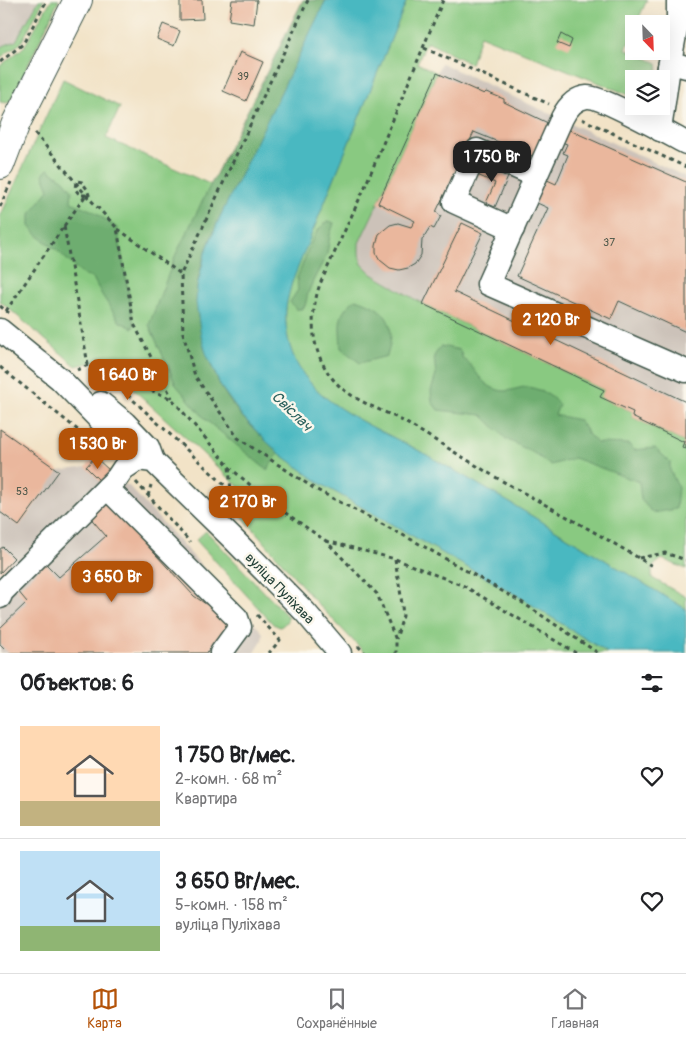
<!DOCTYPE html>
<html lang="ru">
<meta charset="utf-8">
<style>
body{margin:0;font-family:Pangolin,sans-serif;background:#f6f6f6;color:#202124;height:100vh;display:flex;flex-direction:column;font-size:19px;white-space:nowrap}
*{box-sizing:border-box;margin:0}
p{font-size:16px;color:#757577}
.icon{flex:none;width:28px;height:28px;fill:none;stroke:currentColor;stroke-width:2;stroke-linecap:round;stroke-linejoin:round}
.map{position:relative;height:653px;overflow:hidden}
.side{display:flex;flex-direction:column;background:#fff;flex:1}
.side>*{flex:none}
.needle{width:32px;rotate:157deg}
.buttons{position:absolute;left:625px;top:15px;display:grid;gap:10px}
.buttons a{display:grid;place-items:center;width:45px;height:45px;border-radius:0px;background:#fff;box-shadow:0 5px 20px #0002;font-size:25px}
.price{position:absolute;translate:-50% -42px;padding:0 11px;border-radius:10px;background:#b45309;color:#fff;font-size:16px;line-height:32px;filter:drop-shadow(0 1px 2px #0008)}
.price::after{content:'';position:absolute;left:50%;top:30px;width:15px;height:11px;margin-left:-8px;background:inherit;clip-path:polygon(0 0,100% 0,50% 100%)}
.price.selected{background:#222;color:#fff}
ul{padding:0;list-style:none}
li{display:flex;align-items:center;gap:15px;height:125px;padding:0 20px}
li+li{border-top:1px solid #e0e0e0}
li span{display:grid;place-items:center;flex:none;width:140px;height:100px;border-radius:0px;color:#555}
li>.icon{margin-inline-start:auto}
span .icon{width:60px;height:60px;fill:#fffc;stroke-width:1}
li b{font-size:21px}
h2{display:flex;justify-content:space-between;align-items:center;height:60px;padding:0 20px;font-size:21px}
.menu{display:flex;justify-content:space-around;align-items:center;height:70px;border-top:1px solid #e0e0e0;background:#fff;font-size:14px;color:#757577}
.menu a{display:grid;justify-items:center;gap:2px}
.menu .selected{color:#b45309}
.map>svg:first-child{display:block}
.industrial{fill:#ccc2b9}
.green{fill:#89c981;stroke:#54835a}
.forest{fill:#6ead6f;stroke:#467552}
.water{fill:#49b8c1;stroke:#347a7a}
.building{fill:#eab79d}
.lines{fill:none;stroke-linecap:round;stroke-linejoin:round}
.minor-casing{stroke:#3f564a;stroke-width:25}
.major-casing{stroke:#3f564a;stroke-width:30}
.path{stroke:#3f564a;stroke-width:3;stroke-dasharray:4 4;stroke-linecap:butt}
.minor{stroke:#fff;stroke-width:22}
.major{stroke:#fff;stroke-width:28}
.labels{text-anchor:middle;stroke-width:5;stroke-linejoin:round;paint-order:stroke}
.number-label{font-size:11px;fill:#525c4e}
.street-label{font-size:14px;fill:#1f3d34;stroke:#fbf7ec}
.water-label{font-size:15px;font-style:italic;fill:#2c625e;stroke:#fbf7ec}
</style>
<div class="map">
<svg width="686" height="653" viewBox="0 0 686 653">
<rect width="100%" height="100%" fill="#fbf7ec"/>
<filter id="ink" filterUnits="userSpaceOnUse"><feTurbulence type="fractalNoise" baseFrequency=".02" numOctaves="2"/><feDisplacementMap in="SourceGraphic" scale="10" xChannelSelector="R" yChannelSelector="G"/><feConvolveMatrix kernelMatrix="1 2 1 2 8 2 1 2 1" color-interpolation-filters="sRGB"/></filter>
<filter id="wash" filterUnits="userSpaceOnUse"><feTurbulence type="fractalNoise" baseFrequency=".0096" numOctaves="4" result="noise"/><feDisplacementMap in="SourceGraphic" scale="20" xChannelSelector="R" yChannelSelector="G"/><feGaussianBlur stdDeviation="1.12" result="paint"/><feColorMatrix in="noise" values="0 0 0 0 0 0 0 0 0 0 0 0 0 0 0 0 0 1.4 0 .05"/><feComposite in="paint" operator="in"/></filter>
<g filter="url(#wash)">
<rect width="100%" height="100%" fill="#f2e3c7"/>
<!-- industrial -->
<g class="industrial">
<path d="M0,0H39L16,41L0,47Z"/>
<path d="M441,63L686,177V449L682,447L684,441L632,417L633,413L600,397L604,390L423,304L372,274L362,265L359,254V243L378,203Z"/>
<path d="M95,457L122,484L128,485L263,633L262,640L255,653H0V512L19,526L59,471L86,467Z"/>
</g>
<!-- green -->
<g class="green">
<path d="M39,0H44L21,43L0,58V47L16,41Z"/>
<path d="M51,0H59L12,99L7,103L0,102V66L24,47Z"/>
<path d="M407,0H647L636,24H634V30L626,49L657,63L659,79H634V97L480,35L471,64L427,42L417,63L437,73L378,203L359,243V254L362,264L372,274L423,304L604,390L601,397L633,412L632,417L684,442L682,447L686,449V569L662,559L652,567V578L686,597V609C599,557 513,503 425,454C386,432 335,414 307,379C291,360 284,332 286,308C287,299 290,290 292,282Z"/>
<path d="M63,79L120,107L106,138L212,185L229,199L254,430L279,453L321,484L518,596L608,653H365L315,601L231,503L242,490L102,360L76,366L0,301V217Z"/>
<path d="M206,531L288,617C288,621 284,625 280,627L273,624L196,540Z"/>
</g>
<!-- forest -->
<g class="forest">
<path d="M303,0H326L219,219C210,241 199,264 197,288C194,323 210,372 229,400C243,420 262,437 279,453L267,470L206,420L176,385L149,325L176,254Z"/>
<path d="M48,169L64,180L72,190L71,202L93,211L117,228L134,324L133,328L120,322L102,295L93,278L81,273L59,252L37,235L30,226V214L49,190L43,174Z"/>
<path d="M329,221L334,223L330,235L327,254L313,281L308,293L305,306L301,309H296L290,302L298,290L297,278L299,273C307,256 311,230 329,221Z"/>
<path d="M356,299C388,309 397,324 387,356L360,363L341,348C340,324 336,314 356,299Z"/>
<path d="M441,346L460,350L463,359C476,366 478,384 498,390C507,393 516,388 525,387C537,387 552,395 559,405L555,415L579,420L589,435L597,443L629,444L633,450L655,448L670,462V470L678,487L676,509L653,513L641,500L639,482L574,458L551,465L532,452L506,439L482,415L438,410L432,402L431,391L436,375L434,356Z"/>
</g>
<!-- water -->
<path class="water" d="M326,0H407L292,282C290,290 287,299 286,308C284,332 291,360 307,379C335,414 386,432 425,454C513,503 599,557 686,609V653H608L518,596L321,484L279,453L266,441L242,416L221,387L206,353L201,336L196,303L197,287L205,254L219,219Z"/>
<g id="blocks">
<!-- building -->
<g class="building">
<path d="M180,0H202L203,19L180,20Z"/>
<path d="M232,0H257L254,24L229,20Z"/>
<path d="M163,24L180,31L174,46L157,39Z"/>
<path d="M561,34L572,40L569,48L557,43Z"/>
<path d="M240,52L263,62L246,101L223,91Z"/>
<path d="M437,73L484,94L486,92L504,99V102L550,124L535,157L474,132L436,212L441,216L434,229L430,227L422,240L421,255L415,264L408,268L399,270L390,268L380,260L376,253V246L379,234L390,225L398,223L411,227L415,221L378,203Z"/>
<path d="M565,128L686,182V332L619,301L611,319L517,276L548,208L535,202L545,179L556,184L568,155L563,153L567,144L559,141Z"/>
<path d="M477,164L508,177L495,207L486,203L495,183L473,173Z"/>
<path d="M462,223L483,233L454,292L686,402V449L682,447L684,442L632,417L633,412L600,397L604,390L423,304Z"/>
<path d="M0,429L59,471L19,526L0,512Z"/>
<path d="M95,457L111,472L101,482L86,467Z"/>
<path d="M105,500L194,596L231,621L207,653H9L0,644V628L27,602L17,590L45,563L59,577L106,536L88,515Z"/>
<path d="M3,547L14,558L0,573V549Z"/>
</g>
</g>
</g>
<g filter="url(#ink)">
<use href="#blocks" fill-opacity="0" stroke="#3f564a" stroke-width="1"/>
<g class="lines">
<!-- minor casing -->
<g class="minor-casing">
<g id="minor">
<path d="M669,67L678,19V0"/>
<path d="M660,130L669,67L679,65L686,67"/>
<path d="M686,143C669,134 601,96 587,97C575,98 567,108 562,118L488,284L686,371"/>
<path d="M513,229L454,202L477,150L536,176"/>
<path d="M0,330L60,379L138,459L153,461L235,541L305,612L340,653"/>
<path d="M101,403L125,423L148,447L153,461"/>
<path d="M107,488L237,618L240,627L221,653"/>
<path d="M0,597L2,592L117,478L123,469L138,459"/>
</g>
</g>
<!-- major casing -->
<g class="major-casing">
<path id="major" d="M0,165L16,123L78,0"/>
</g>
<!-- path -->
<g class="path">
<path d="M308,0L181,274L183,333L195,376L238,438L315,489L416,542L523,603L598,653"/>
<path d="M443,0L364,189L320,284C309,316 310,350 332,378C349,400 379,408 403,421C434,439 465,459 497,478C518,490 539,501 560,513C591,530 622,548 652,566"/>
<path d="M424,48L549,104"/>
<path d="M0,62L23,44L47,0"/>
<path d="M582,119L686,167"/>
<path d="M35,133L86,195L117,228L134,324L172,398"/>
<path d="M86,195H80L75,189L76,181L82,182L87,189L90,198"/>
<path d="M0,207L11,182"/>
<path d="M64,226L86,195"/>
<path d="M118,229L181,274"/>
<path d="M0,306L9,313"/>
<path d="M6,311L64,226L88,365"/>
<path d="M0,367L95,444"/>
<path d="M77,370L88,365L172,399L229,466L231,492L224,507"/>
<path d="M104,373L231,491"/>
<path d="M229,467L274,505L326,541L377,594L396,640V653"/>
<path d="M136,482L190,542"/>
<path d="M148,496L151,485"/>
<path d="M326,541L395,559L464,586L576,653"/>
<path d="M639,558L665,553L686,560"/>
<path d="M395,559L401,596L403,616L396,639"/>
<path d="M257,615L280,640L269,653"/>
<path d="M358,646L365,653"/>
</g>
<!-- minor -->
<use href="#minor" class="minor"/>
<!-- major -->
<use href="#major" class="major"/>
</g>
</g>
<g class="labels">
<!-- number labels -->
<g class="number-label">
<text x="243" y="80">39</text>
<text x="609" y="246">37</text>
<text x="22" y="495">53</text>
</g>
<!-- street labels -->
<g class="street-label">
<text transform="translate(280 588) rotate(46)" y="5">вуліца Пуліхава</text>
</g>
<!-- water labels -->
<g class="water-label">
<text transform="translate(292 411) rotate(44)" y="5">Свіслач</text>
</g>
</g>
</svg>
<div class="buttons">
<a><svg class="needle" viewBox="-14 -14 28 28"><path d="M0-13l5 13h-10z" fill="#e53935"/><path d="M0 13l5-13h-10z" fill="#757577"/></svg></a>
<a><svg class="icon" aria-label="layers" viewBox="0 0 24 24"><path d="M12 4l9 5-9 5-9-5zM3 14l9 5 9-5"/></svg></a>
</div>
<b class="price selected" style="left:492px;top:183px">1 750 Br</b>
<b class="price" style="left:551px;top:346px">2 120 Br</b>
<b class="price" style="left:128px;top:401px">1 640 Br</b>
<b class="price" style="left:98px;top:470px">1 530 Br</b>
<b class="price" style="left:248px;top:528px">2 170 Br</b>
<b class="price" style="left:112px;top:603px">3 650 Br</b>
</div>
<section class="side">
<h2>Объектов: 6<svg class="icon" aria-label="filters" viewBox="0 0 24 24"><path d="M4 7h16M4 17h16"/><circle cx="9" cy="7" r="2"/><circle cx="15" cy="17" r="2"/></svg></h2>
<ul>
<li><span style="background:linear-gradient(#ffd9b3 75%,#c2b280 0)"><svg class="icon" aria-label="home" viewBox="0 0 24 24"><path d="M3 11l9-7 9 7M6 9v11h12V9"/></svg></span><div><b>1 750 Br/мес.</b><p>2-комн. · 68 m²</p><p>Квартира</p></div><svg class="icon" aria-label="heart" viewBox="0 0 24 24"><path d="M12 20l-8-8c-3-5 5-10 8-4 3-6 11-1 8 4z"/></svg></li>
<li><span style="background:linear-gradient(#bfe0f5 75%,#8fb573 0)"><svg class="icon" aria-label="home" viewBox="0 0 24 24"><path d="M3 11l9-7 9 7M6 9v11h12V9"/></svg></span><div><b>3 650 Br/мес.</b><p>5-комн. · 158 m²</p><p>вуліца Пуліхава</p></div><svg class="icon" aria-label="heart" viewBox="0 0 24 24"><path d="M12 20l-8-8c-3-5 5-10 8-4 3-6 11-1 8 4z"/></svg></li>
</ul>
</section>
<nav class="menu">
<a class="selected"><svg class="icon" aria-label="map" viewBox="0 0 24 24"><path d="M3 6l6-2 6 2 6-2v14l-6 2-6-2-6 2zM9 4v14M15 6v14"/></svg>Карта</a>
<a><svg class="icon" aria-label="saved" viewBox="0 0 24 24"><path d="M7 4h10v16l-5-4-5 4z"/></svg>Сохранённые</a>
<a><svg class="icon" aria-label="home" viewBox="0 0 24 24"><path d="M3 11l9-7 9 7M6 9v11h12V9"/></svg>Главная</a>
</nav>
